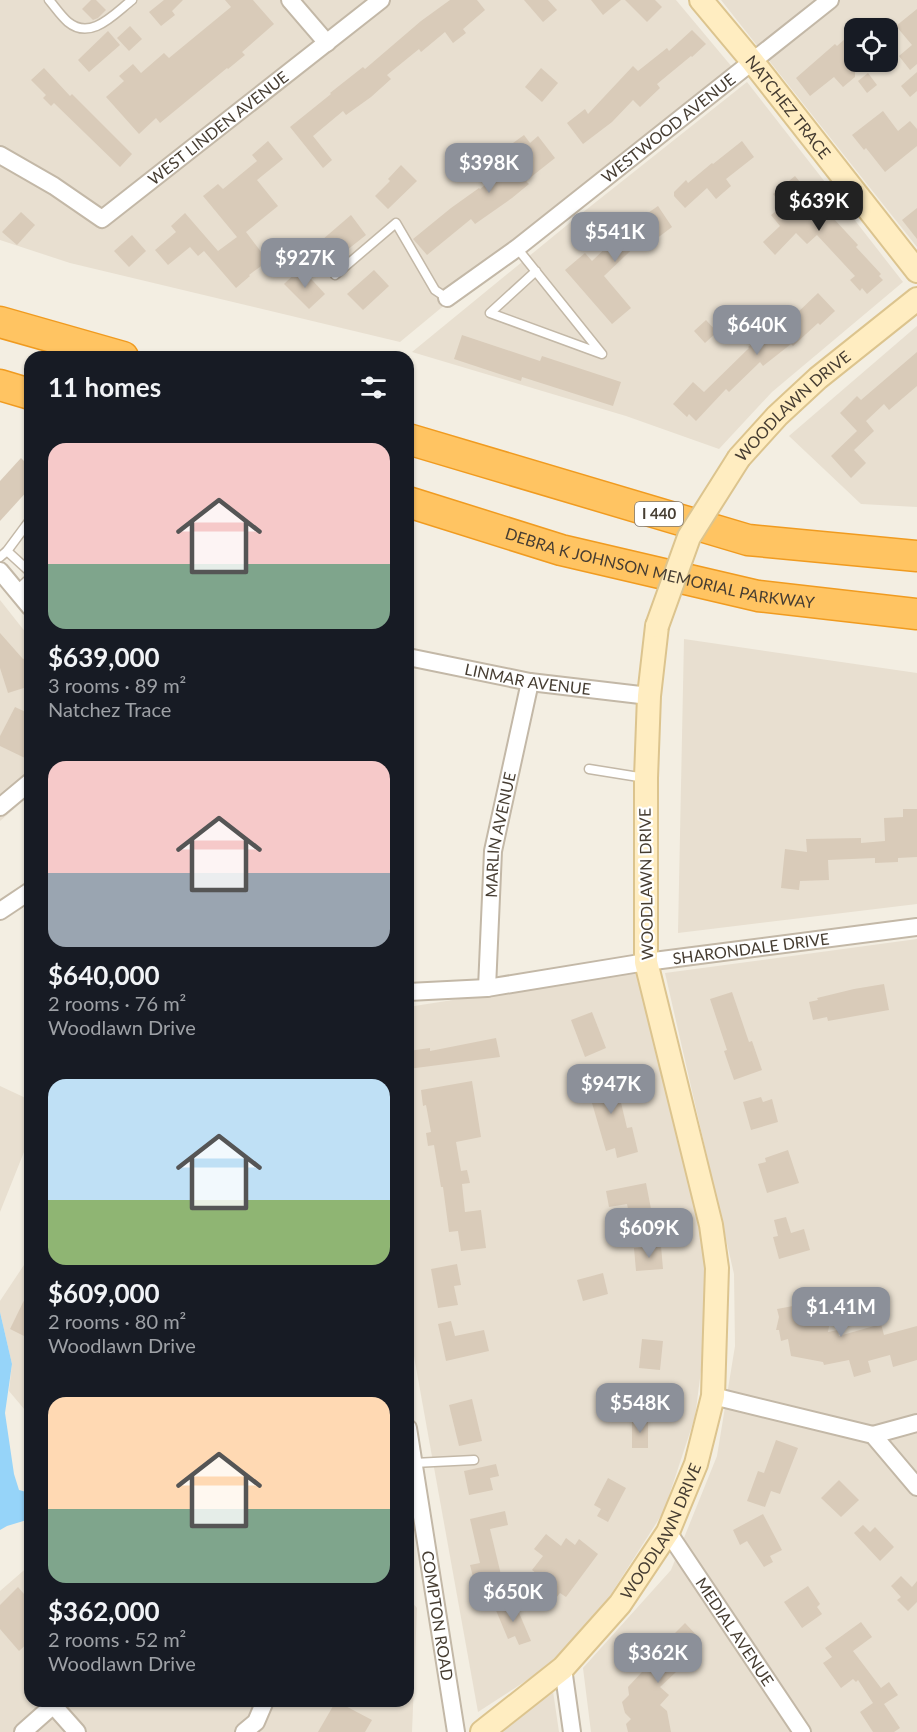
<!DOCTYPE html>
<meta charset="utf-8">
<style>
body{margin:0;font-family:Lato,sans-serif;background:#242831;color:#f1f3f6;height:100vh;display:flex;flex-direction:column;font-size:22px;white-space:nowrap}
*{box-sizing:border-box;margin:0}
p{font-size:20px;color:#9ea1a6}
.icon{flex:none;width:33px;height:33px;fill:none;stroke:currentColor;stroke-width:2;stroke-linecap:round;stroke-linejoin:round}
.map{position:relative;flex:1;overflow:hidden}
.drawer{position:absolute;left:24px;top:351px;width:390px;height:1356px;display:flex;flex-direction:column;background:#171b24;border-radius:18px;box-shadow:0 2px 4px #0004}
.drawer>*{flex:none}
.tools{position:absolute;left:844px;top:18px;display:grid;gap:12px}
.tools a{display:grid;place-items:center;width:54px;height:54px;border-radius:12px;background:#171b24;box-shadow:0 2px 4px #0004;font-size:30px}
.price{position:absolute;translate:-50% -51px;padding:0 14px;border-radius:12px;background:#8c9099;color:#fff;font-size:20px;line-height:39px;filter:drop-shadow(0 2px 3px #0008)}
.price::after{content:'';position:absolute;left:50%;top:36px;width:18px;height:14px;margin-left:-9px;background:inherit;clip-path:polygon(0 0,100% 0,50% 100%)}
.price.selected{background:#222;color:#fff}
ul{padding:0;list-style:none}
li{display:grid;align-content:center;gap:12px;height:318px;padding:0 24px}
li span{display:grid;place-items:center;height:186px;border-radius:18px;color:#555}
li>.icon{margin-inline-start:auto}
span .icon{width:108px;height:108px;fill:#fffc;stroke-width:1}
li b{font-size:26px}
h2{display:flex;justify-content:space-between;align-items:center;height:72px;padding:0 24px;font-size:26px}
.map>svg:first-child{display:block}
.residential{fill:#e8dfd0;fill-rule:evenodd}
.water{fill:#96d4f9}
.building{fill:#d9cbb9}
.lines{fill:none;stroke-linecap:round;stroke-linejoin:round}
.lane-casing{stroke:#c3b8a7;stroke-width:11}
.street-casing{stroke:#c3b8a7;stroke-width:20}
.secondary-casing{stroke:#dcc48e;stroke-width:26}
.highway-casing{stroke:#f09b20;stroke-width:33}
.lane{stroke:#fff;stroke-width:8}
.street{stroke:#fff;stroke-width:16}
.secondary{stroke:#ffedc1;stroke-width:22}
.highway{stroke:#ffc462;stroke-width:30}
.secondary-bridge-casing{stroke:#dcc48e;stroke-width:26;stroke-linecap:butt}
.secondary-bridge{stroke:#ffedc1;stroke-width:22}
.labels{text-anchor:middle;stroke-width:4.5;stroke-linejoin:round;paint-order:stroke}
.shield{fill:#fff;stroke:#7e7770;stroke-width:1.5}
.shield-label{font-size:15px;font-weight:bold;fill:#463d32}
.street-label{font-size:16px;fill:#463d32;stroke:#fff}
</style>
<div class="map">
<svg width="917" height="1732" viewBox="0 0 917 1732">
<rect width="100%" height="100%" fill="#f3eee2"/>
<!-- residential -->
<g class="residential">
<path d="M0,0H676L732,67L400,342L70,263L0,240Z"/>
<path d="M721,0H917V247ZM855,28H888V62H855Z"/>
<path d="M747,82L903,282L772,392L719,449L626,416L412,352L572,221Z"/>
<path d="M917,326V507L861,504L789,436Z"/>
<path d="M0,600L30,638V795L0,821Z"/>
<path d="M684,639L917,673V904L678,933Z"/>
<path d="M917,939V1732H591L583,1668L671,1570L717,1456L735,1346L734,1274L665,973Z"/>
<path d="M639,971L706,1249L705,1339L695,1417L664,1511L606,1602L561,1658L478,1712L408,1323V1007Z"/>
<path d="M0,1086L30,1100V1137L0,1212Z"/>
<path d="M30,1256V1416L9,1391L12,1364L0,1312V1301Z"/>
<path d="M30,1565V1701H408V1598L417,1608L412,1732H0V1591Z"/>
<path d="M553,1691L559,1732H503Z"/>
</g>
<!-- water -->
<path class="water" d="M0,1312L12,1364L5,1413L14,1474L19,1490L30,1493V1519L7,1526L0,1530Z"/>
<!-- building -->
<g class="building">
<path d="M91,0H96L106,10L98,18L93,20L82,9Z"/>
<path d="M164,0H183L172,11L175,15L161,26L149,12Z"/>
<path d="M225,0H253L274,24L242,52L245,55L228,69L227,68L160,123L156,118L139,134L106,97L124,81L119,76L133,64L141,73L164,53L169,58L231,7Z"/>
<path d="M450,0H477L485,10L463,29L466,33L453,43L445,32L421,52L419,49L387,75L391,79L371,97L346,115L343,111L313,136L332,160L323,168L290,127L331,94L330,93L363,67L365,69L421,21Z"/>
<path d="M524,0H548L557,10L543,22Z"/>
<path d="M591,0H621L603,15Z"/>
<path d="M625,0H655L662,7L647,22Z"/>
<path d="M917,9V64L910,70L899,56L912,45L896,26Z"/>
<path d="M130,26L142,39L129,51L117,38Z"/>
<path d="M692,30L706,44L692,57L691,56L657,84L660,88L640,107L633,100L612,122L583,144L567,123L585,109L588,114L633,66L638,71L667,48L669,51Z"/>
<path d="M855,30V77L843,87L834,77L810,96L796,78L835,44L837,46Z"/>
<path d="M108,31L120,45L89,72L78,60Z"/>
<path d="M44,68L70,96L72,94L132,154L120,167L54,103L51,106L43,98L46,95L31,80Z"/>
<path d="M541,68L558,83L542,102L525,87Z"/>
<path d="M917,72V91L910,97L901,86Z"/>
<path d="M868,73L877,85L867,93L858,81Z"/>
<path d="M883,111L898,131L910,121L917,129V146L885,172L866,148L864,150L852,135Z"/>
<path d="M524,135L530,143L538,136L555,158L526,181L529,184L512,198L475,224L471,219L427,255L413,239L451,208L479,188L480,189L522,155L513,143Z"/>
<path d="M268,141L283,159L257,180L278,206L246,232L268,261L249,275L250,276L236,288L204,251L198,256L190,247L168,265L155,250L176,232L171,226L185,213L218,251L237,237L203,196L218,184L223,189L257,161L252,155Z"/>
<path d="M742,141L754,157L726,179L731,186L716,199L707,188L685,208L674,196V192L686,180L688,183L712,163L713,164Z"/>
<path d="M401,165L417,181L388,209L375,196L390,181L388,179Z"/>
<path d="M795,176L817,203L820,201L835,217L834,219L858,245L856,247L881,274L879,276L883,280L867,294L862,288L860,291L850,280L855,276L817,235L807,244L796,233L775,255L763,242L780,226L771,215L783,206L773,194Z"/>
<path d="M658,206L672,227L652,242L647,235L604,276L631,308L612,324L565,270L585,253L592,261L613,241L609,237L618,228L622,231Z"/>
<path d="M917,208V239L902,220Z"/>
<path d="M21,212L35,225L17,245L2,232Z"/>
<path d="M351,215L366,235L337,258L322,240Z"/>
<path d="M132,235L146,251L129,267L114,251Z"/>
<path d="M301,268L325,294L309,309L284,284Z"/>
<path d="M374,270L389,286L363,310L347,294Z"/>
<path d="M818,293L835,311L820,325L818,323L793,346L791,344L763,366L760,362L729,392L726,389L696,421L689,414L687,417L673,404L693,382L704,392L749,348L748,347L768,332L791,311L795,315Z"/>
<path d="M706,320L717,332L705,343L694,331Z"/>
<path d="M462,335L540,361L542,356L621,382L613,406L522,377L521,381L454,359Z"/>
<path d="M917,352V386L889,410L884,404L866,421L874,431L854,450L866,463L851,478L831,456L857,431L840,413L857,396L861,400Z"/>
<path d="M21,458L30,467V488L0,521V481Z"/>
<path d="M0,633L23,659L30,657V686L8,693L0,668Z"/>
<path d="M15,707L30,714V752L27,759L0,746V736Z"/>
<path d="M903,809H917V857L898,858V862L875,863V858L828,860L829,880L800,881L799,890L781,888L785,849L807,852L806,839L861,838V843L885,841L884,818L903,817Z"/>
<path d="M884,984L889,1010L828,1021L827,1017L813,1020L809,1002L818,1000L817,998L854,989Z"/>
<path d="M732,992L749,1042L752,1041L762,1070L734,1080L724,1051L727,1050L710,999Z"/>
<path d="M592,1012L606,1048L585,1057L571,1020Z"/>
<path d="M496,1038L500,1057L408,1069V1051L430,1048V1051Z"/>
<path d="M613,1069L627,1128L632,1127L638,1152L617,1158L615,1148L606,1151L592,1103L595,1102L588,1075Z"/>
<path d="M472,1081L481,1137L456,1142L461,1171L467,1170L470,1183L462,1184L465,1212L481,1210L486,1248L461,1251L458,1231L449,1232L443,1187H441L434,1145L428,1146L426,1133L431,1132L426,1105L423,1106L421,1090Z"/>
<path d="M761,1097L763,1102L772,1099L778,1122L751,1130L743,1102Z"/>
<path d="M788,1150L799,1183L767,1193L758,1164L766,1162L765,1158Z"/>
<path d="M646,1183L651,1209L629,1214L627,1204L609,1207L606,1191Z"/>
<path d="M786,1217L791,1233L804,1229L810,1250L779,1259L773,1237L778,1236L774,1220Z"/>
<path d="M661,1246L663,1269L636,1271L634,1248Z"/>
<path d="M457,1264L461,1285L454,1286L458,1305L438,1308L431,1269Z"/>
<path d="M603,1273L608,1294L583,1301L577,1280Z"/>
<path d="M30,1288V1324L24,1336L10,1329Z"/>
<path d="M825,1294L834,1296L828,1332L838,1330L839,1336L881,1324L884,1335L917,1326V1360L893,1367L890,1355L868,1361L871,1372L854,1377L849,1360L824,1365L823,1362L791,1356L788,1339L781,1341L779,1330H776L779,1317L777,1309L809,1303L810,1297Z"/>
<path d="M451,1321L455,1336L484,1330L489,1351L446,1361L438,1324Z"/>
<path d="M642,1339L663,1341L660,1370L639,1368Z"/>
<path d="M472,1399L482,1441L459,1446L449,1405Z"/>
<rect x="632" y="1421" width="16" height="27"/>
<path d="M776,1440L798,1448L780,1494L771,1491L765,1507L747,1501L758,1471L764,1473Z"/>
<path d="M496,1464L499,1476L490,1478L493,1490L469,1495L464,1471Z"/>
<path d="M608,1478L626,1488L608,1522L597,1516L601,1509L594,1505Z"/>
<path d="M839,1480L859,1500L841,1517L821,1498Z"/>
<path d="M505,1511L508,1525L490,1529L502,1579L475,1585L470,1565L480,1563L470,1519Z"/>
<path d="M763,1514L782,1550L770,1556L773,1562L764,1567L747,1541L740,1545L733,1530Z"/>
<path d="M863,1525L870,1532L875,1527L894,1547L880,1561L854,1533Z"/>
<path d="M546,1534L561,1546L566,1538L575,1545L579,1539L598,1554L566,1597L560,1593L550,1605L535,1594L546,1581L532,1570L543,1556L534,1549Z"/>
<path d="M901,1576L912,1587L917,1581V1602L908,1611L897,1600L901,1597L891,1586Z"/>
<path d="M808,1586L820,1604L817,1607L822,1614L802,1628L784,1602Z"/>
<path d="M18,1587L30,1601V1641L19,1651L0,1629V1605Z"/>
<path d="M514,1601L531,1641L519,1645L515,1636L508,1639L495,1608Z"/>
<path d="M861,1622L872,1637L853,1651L881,1688L889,1682L898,1695L884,1704L900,1728L894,1732H873L860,1712L873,1703L858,1680L856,1682L853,1679L841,1688L823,1663L832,1657L825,1648Z"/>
<path d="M685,1623L701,1640L687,1654L691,1658L660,1687L669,1695L660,1705L667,1711L671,1732H628L626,1724L631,1719L625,1713L622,1702L629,1695L628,1687L655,1658L652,1656Z"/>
<path d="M336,1701L372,1720L365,1732H318Z"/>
</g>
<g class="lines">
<!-- lane casing -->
<g class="lane-casing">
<g id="lane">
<path d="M49,0C55,7 61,16 68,22C91,41 114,14 132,0"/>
<path d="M517,248L602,354L490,313L536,271"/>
<path d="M335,275L396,223L435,290L447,298"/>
<path d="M7,551L30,572"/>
<path d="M0,557L7,551L30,520"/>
<path d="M16,591L30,578"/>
<path d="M589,769L645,778"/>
<path d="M414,1463L474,1460"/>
</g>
</g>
<!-- street casing -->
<g class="street-casing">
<g id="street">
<path d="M290,0L327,43"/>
<path id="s1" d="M0,155L54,186L102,219L381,0"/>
<path id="s2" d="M447,298L517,248L830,0"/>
<path d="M0,571L30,607"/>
<path id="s3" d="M408,657L530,682L649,696"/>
<path d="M0,807L30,782"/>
<path d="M0,911L30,891"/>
<path id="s4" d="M487,988L493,851L530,682"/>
<path id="s5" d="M408,992L487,988L646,962L917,927"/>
<path d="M713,1396L873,1435L917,1487"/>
<path id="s6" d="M408,1428L456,1732"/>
<path d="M873,1435L917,1423"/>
<path id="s7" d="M668,1532L802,1732"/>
<path d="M563,1668L572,1732"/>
<path d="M53,1705L77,1732"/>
<path d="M23,1732L58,1701"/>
<path d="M244,1732L256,1722L265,1701"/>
</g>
</g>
<!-- secondary casing -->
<g class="secondary-casing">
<g id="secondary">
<path id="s8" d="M701,0L752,61L917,271"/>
<path id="s9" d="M739,458L777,416L818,378L917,299"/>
<path id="s10" d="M482,1732L563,1668L620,1604L668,1532L696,1464L713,1396L717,1268L711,1225L646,962V778L649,696L657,626"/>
</g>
</g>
<!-- highway casing -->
<g class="highway-casing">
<g id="highway">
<path d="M0,322L123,357"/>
<path d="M0,385L30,394"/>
<path d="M408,439L748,540L917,556"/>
<path id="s11" d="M408,502L561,550L758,596L917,614"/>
</g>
</g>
<!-- lane -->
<use href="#lane" class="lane"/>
<!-- street -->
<use href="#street" class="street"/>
<!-- secondary -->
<use href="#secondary" class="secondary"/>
<!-- highway -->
<use href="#highway" class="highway"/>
<!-- secondary-bridge casing -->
<g class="secondary-bridge-casing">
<path id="secondary-bridge" d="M657,626L689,537L739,458"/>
</g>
<!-- secondary-bridge -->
<use href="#secondary-bridge" class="secondary-bridge"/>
</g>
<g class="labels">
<!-- shield labels -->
<rect class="shield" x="635" y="502" width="48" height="24" rx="4.5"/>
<g class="shield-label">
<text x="659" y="519">I 440</text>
</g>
<!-- street labels -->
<g class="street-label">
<text dy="6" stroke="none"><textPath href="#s8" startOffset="138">NATCHEZ TRACE</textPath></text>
<text dy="6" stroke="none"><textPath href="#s1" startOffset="268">WEST LINDEN AVENUE</textPath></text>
<text dy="6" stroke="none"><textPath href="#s2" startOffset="279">WESTWOOD AVENUE</textPath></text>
<text dy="6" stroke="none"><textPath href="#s9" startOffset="75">WOODLAWN DRIVE</textPath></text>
<text dy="6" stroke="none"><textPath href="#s11" startOffset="261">DEBRA K JOHNSON MEMORIAL PARKWAY</textPath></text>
<text dy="6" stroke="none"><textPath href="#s3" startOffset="122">LINMAR AVENUE</textPath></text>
<text dy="6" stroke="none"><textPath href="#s4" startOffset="154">MARLIN AVENUE</textPath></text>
<text transform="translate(646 884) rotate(-91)" y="6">WOODLAWN DRIVE</text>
<text dy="6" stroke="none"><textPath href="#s5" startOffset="346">SHARONDALE DRIVE</textPath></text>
<text dy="6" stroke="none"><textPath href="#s10" startOffset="273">WOODLAWN DRIVE</textPath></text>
<text dy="6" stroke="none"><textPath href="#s6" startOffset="190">COMPTON ROAD</textPath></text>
<text dy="6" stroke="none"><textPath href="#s7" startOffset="120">MEDIAL AVENUE</textPath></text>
</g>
</g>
</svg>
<div class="tools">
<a><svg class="icon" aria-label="locate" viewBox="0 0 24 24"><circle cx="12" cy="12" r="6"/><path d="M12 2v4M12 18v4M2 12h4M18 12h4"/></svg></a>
</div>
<b class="price" style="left:489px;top:194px">$398K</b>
<b class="price selected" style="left:819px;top:232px">$639K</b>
<b class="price" style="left:615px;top:263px">$541K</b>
<b class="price" style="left:305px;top:289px">$927K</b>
<b class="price" style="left:757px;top:356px">$640K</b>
<b class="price" style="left:611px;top:1115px">$947K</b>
<b class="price" style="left:649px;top:1259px">$609K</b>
<b class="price" style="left:841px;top:1338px">$1.41M</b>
<b class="price" style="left:640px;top:1434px">$548K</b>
<b class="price" style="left:513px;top:1623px">$650K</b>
<b class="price" style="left:658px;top:1684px">$362K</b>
<section class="drawer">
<h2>11 homes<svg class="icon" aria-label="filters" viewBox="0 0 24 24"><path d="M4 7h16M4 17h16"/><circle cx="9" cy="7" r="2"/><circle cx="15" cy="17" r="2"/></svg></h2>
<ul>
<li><span style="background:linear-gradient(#f6c9c9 65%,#7fa58c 0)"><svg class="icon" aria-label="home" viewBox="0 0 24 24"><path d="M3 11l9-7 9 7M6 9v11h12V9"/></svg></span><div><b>$639,000</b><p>3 rooms · 89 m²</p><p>Natchez Trace</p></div></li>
<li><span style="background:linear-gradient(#f6c9c9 60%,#9aa5b1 0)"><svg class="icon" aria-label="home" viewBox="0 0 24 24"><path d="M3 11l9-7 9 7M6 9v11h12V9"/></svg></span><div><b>$640,000</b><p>2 rooms · 76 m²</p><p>Woodlawn Drive</p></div></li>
<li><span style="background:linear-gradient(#bfe0f5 65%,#8fb573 0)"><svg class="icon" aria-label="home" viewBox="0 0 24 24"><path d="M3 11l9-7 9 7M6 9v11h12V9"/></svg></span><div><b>$609,000</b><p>2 rooms · 80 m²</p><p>Woodlawn Drive</p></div></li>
<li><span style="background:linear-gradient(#ffd9b3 60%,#7fa58c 0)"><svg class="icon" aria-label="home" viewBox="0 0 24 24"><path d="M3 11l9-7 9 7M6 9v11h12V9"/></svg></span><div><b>$362,000</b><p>2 rooms · 52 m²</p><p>Woodlawn Drive</p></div></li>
</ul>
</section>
</div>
